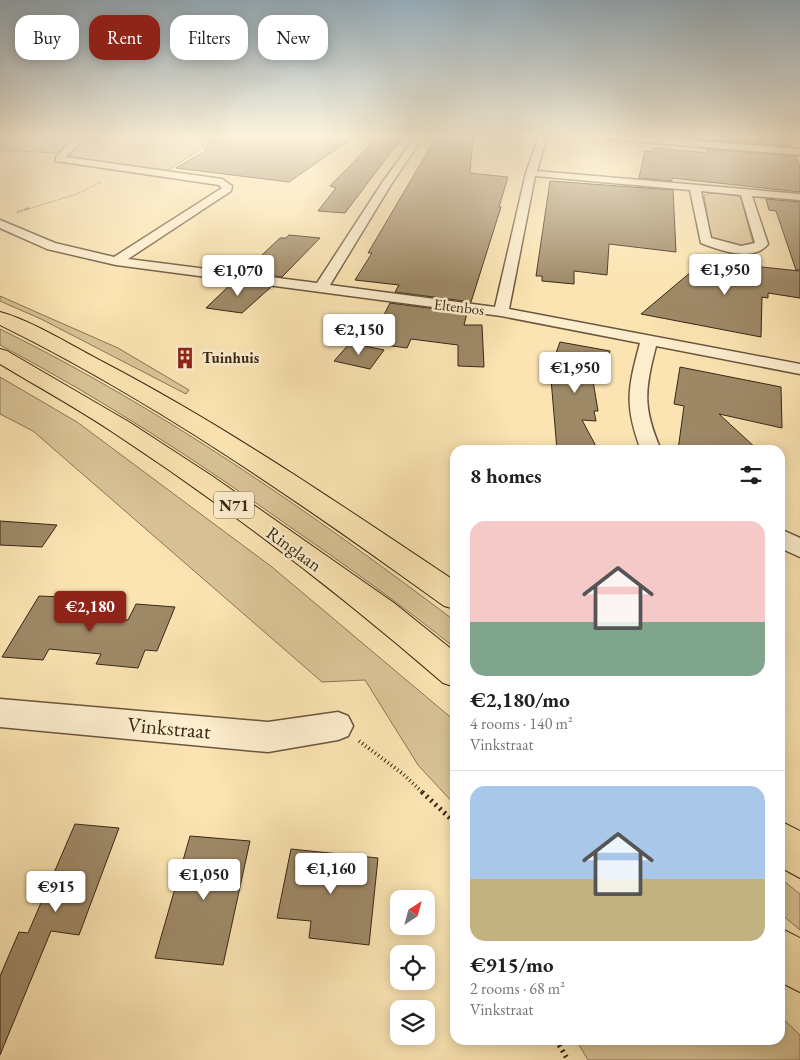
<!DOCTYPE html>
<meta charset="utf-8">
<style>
body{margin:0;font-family:"EB Garamond",serif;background:#f6f6f6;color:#202124;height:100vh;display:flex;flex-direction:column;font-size:19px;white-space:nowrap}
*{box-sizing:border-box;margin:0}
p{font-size:16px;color:#757577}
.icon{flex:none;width:28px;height:28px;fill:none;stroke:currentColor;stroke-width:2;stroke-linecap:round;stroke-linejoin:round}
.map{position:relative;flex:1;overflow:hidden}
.panel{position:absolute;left:450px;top:445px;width:335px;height:600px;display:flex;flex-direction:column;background:#fff;border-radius:15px;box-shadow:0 2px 12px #0003}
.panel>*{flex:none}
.top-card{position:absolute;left:15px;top:15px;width:360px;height:45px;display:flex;gap:10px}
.needle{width:32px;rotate:36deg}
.tools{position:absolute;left:390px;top:890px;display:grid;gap:10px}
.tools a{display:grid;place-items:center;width:45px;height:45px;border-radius:10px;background:#fff;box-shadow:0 2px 12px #0003;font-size:25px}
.price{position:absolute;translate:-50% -42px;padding:0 11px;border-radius:5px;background:#fff;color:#222;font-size:16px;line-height:32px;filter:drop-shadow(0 1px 2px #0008)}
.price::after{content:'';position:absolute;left:50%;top:30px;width:15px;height:11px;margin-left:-8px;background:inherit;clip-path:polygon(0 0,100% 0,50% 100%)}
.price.on{background:#8f2418;color:#fff}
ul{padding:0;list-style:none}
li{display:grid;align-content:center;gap:10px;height:265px;padding:0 20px}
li+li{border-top:1px solid #e0e0e0}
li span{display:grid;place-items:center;height:155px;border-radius:15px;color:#555}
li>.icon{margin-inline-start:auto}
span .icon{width:90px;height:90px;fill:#fffc;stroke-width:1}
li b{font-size:21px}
h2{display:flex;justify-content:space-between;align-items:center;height:60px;padding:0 20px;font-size:21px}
.pill{padding:0 18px;border-radius:15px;background:#fff;box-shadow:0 2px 12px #0003;font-size:18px;line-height:45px}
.pill.on{background:#8f2418;color:#fff}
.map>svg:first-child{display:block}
.green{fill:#dac497;stroke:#8a7656}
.building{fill:#9e8967;stroke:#392716}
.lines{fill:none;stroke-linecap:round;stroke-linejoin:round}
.street-casing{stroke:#6a563d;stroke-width:3}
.highway-casing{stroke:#392716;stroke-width:2}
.path-far3{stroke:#392716;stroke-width:1;stroke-dasharray:0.5 1;stroke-linecap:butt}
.path-far2{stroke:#392716;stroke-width:2;stroke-dasharray:0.5 1;stroke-linecap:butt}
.path-far1{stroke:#392716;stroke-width:4;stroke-dasharray:1 3;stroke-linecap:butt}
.path{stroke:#392716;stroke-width:5;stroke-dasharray:2 4;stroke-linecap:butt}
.street{fill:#fcedcd;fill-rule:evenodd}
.highway{fill:#fbe4b2;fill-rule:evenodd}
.labels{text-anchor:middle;stroke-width:5;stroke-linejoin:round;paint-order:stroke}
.far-street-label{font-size:15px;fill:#392716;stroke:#fcedcd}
.far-poi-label{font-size:15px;font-weight:bold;fill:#392716;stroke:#fcedcd;text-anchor:start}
.shield{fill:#fcedcd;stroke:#74624d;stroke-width:1}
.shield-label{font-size:16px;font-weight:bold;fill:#392716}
.street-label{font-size:18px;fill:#392716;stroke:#fcedcd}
.near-street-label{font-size:21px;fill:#392716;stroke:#fcedcd}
</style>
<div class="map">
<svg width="800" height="1060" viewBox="0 0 800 1060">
<rect width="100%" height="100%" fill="#fbe4b2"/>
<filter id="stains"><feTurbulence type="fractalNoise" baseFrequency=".004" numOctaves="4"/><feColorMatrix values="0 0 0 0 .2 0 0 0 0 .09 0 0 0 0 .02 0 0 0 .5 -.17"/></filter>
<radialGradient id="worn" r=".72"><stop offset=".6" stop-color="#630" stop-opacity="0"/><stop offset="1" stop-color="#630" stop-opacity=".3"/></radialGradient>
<!-- green -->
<g class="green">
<path d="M18,136L77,138L56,153L0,150V144Z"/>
<path d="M87,136H208L203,148L165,172L68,159L65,156L67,153Z"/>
<path d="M716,192L730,193L741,198L753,243C741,249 722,245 711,238L704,195Z"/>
<path d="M0,296L118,348L189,390L186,394L41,319L0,301Z"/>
<path d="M0,329C161,408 312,513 455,621V648C403,606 348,567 293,529C199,462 102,399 0,345Z"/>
<path d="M0,377L77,422L272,567L455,721V805L418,765L365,680L322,682L33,431L0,414Z"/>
<path d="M780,878L800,894V930L780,913Z"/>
<path d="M780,1016L800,1035V1060H588L576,1040H780Z"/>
</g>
<!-- building -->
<g class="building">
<path d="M210,136L271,137L272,136H355L289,182L176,168L205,151Z"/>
<path d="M379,136H403L345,213L318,211L336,188L330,186Z"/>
<path d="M437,136L473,138L470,173L508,177L499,207H501L471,302L395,292L399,285L355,280L372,253H368Z"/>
<path d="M711,136L786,138L790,146L710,140Z"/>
<path d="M654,148L707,153L708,149L795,156L800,166V192L672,178V181L639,178L645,151L653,152Z"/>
<path d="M550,181L673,190L676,252L609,244L607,275L574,271V284L542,281V276H536Z"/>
<path d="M766,199L800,202V270H796L776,211L769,210Z"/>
<path d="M289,235L320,238L282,277L244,272L280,238H286Z"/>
<path d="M704,261L800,271V298L768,293V298L762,297L761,337L641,314Z"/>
<path d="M233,282L271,287L242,313L206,308Z"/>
<path d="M390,303L467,313L464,325H482L484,367L458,366V345L411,339L407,348L370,343Z"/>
<path d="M560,342L610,351L603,372L591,369L598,411H594L596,421L582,420L598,450H557L551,379L547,378Z"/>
<path d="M350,343L384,350L370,369L334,361Z"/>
<path d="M680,367L781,387L782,428L719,414L758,450H678L684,406L674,404Z"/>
<path d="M0,521L57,525L42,547L0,545Z"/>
<path d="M39,596L63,597L56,608L86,610L82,617L128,620L136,604L175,607L157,651L145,650L138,668L96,664L101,654L49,649L43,660L2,657Z"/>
<path d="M75,824L119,828L79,935L51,931L0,1055V976L19,932L28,933Z"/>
<path d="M190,836L250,841L223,965L155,958Z"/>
<path d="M291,849L378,858L369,945L309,938L311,921L277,918Z"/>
</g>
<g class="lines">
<!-- street casing -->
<g class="street-casing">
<g id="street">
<path d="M77,136H86L66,157L222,179L232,186L231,191L128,259L317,283L382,183L416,136H424L392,183L330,285L495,307L526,173L539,136H547L537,171L800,194V200L752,196L768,244C753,263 719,250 701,243L690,190L535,176L509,309L800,364V374L656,346C645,390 642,407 661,450H641C624,405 628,388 640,343L501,316L116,265L47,249L0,228V220L55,243L114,257L222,188L219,185L56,161V157ZM701,191L741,195L755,243L741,246L711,238Z"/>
<path d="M603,136H635L800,149V155L607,139Z"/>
<path d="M780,529L800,538V557L780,548Z"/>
<path d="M0,699L268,722L338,712L348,716L353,726L348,736L338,740L268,752L0,727Z"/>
</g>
</g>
<!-- highway casing -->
<g class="highway-casing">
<g id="highway">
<path d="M0,312C31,320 76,348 105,363C227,427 341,505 455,581V609L444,606C301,503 158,403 0,325Z"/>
<path d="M0,349L7,351L129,422L212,476L394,603L455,652V687L443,683C339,593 228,508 114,433C77,408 38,387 0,364Z"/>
<path d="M780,821L800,831V878L780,867Z"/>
<path d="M780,928L800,938V992L780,982Z"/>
</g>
</g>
<!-- path-far3 -->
<path class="path-far3" d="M25,210L77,194L101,182"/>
<!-- path-far2 -->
<path class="path-far2" d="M17,212L29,208"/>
<!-- path-far1 -->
<path class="path-far1" d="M359,741L403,774L424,794"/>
<!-- path -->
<g class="path">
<path d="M422,792L451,819L455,826"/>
<path d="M556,1040L568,1060"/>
</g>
<!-- street -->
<use href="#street" class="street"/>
<!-- highway -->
<use href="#highway" class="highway"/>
</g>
<!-- sky -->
<linearGradient id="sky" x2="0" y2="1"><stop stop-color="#95aebd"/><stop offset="0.48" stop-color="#fdf3dc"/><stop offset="1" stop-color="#fdf3dc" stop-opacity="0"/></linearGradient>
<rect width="800" height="284" fill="url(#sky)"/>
<!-- icons -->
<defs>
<g id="building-bare" transform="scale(1.725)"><path d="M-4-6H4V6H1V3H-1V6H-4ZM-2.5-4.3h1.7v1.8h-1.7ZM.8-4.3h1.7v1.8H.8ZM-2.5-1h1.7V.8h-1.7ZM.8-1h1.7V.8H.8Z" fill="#8f2418" stroke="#fcedcd" stroke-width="2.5" paint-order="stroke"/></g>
</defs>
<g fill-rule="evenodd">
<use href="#building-bare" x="185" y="358"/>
</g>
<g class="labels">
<!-- far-street labels -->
<g class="far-street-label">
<text transform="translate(459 307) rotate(7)" y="5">Eltenbos</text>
</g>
<!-- far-poi labels -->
<g class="far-poi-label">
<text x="202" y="363">Tuinhuis</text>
</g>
<!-- shield labels -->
<rect class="shield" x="214" y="491.5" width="40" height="27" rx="4"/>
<g class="shield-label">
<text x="234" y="511">N71</text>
</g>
<!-- street labels -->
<g class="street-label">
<text transform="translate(294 549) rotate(36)" y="6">Ringlaan</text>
</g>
<!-- near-street labels -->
<g class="near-street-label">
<text transform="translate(169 728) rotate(5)" y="7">Vinkstraat</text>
</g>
</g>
<rect width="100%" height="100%" filter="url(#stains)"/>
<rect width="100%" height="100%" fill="url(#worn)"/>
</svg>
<div class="tools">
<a><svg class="needle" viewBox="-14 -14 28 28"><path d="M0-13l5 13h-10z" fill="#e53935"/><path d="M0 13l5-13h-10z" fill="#757577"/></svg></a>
<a><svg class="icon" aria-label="locate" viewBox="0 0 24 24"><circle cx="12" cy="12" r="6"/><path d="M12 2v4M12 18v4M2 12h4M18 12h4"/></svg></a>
<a><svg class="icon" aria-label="layers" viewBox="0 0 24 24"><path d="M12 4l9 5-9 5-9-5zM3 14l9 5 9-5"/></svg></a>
</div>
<b class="price" style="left:725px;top:296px">€1,950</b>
<b class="price" style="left:238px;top:297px">€1,070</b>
<b class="price" style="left:359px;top:356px">€2,150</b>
<b class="price" style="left:575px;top:394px">€1,950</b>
<b class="price on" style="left:90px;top:633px">€2,180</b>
<b class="price" style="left:331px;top:895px">€1,160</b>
<b class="price" style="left:204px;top:901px">€1,050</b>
<b class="price" style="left:56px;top:913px">€915</b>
<div class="top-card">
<a class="pill">Buy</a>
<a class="pill on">Rent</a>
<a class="pill">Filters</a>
<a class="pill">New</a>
</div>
<section class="panel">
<h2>8 homes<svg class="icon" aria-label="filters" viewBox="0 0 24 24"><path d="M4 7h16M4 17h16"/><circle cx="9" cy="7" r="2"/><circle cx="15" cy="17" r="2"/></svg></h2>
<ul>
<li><span style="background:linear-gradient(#f6c9c9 65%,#7fa58c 0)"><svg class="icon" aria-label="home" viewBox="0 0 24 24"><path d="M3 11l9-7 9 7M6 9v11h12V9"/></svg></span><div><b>€2,180/mo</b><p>4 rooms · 140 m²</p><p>Vinkstraat</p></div></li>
<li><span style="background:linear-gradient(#a9c7e8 60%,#c2b280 0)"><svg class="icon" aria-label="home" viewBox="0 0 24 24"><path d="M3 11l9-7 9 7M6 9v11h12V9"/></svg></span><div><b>€915/mo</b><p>2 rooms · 68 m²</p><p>Vinkstraat</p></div></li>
</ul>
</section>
</div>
